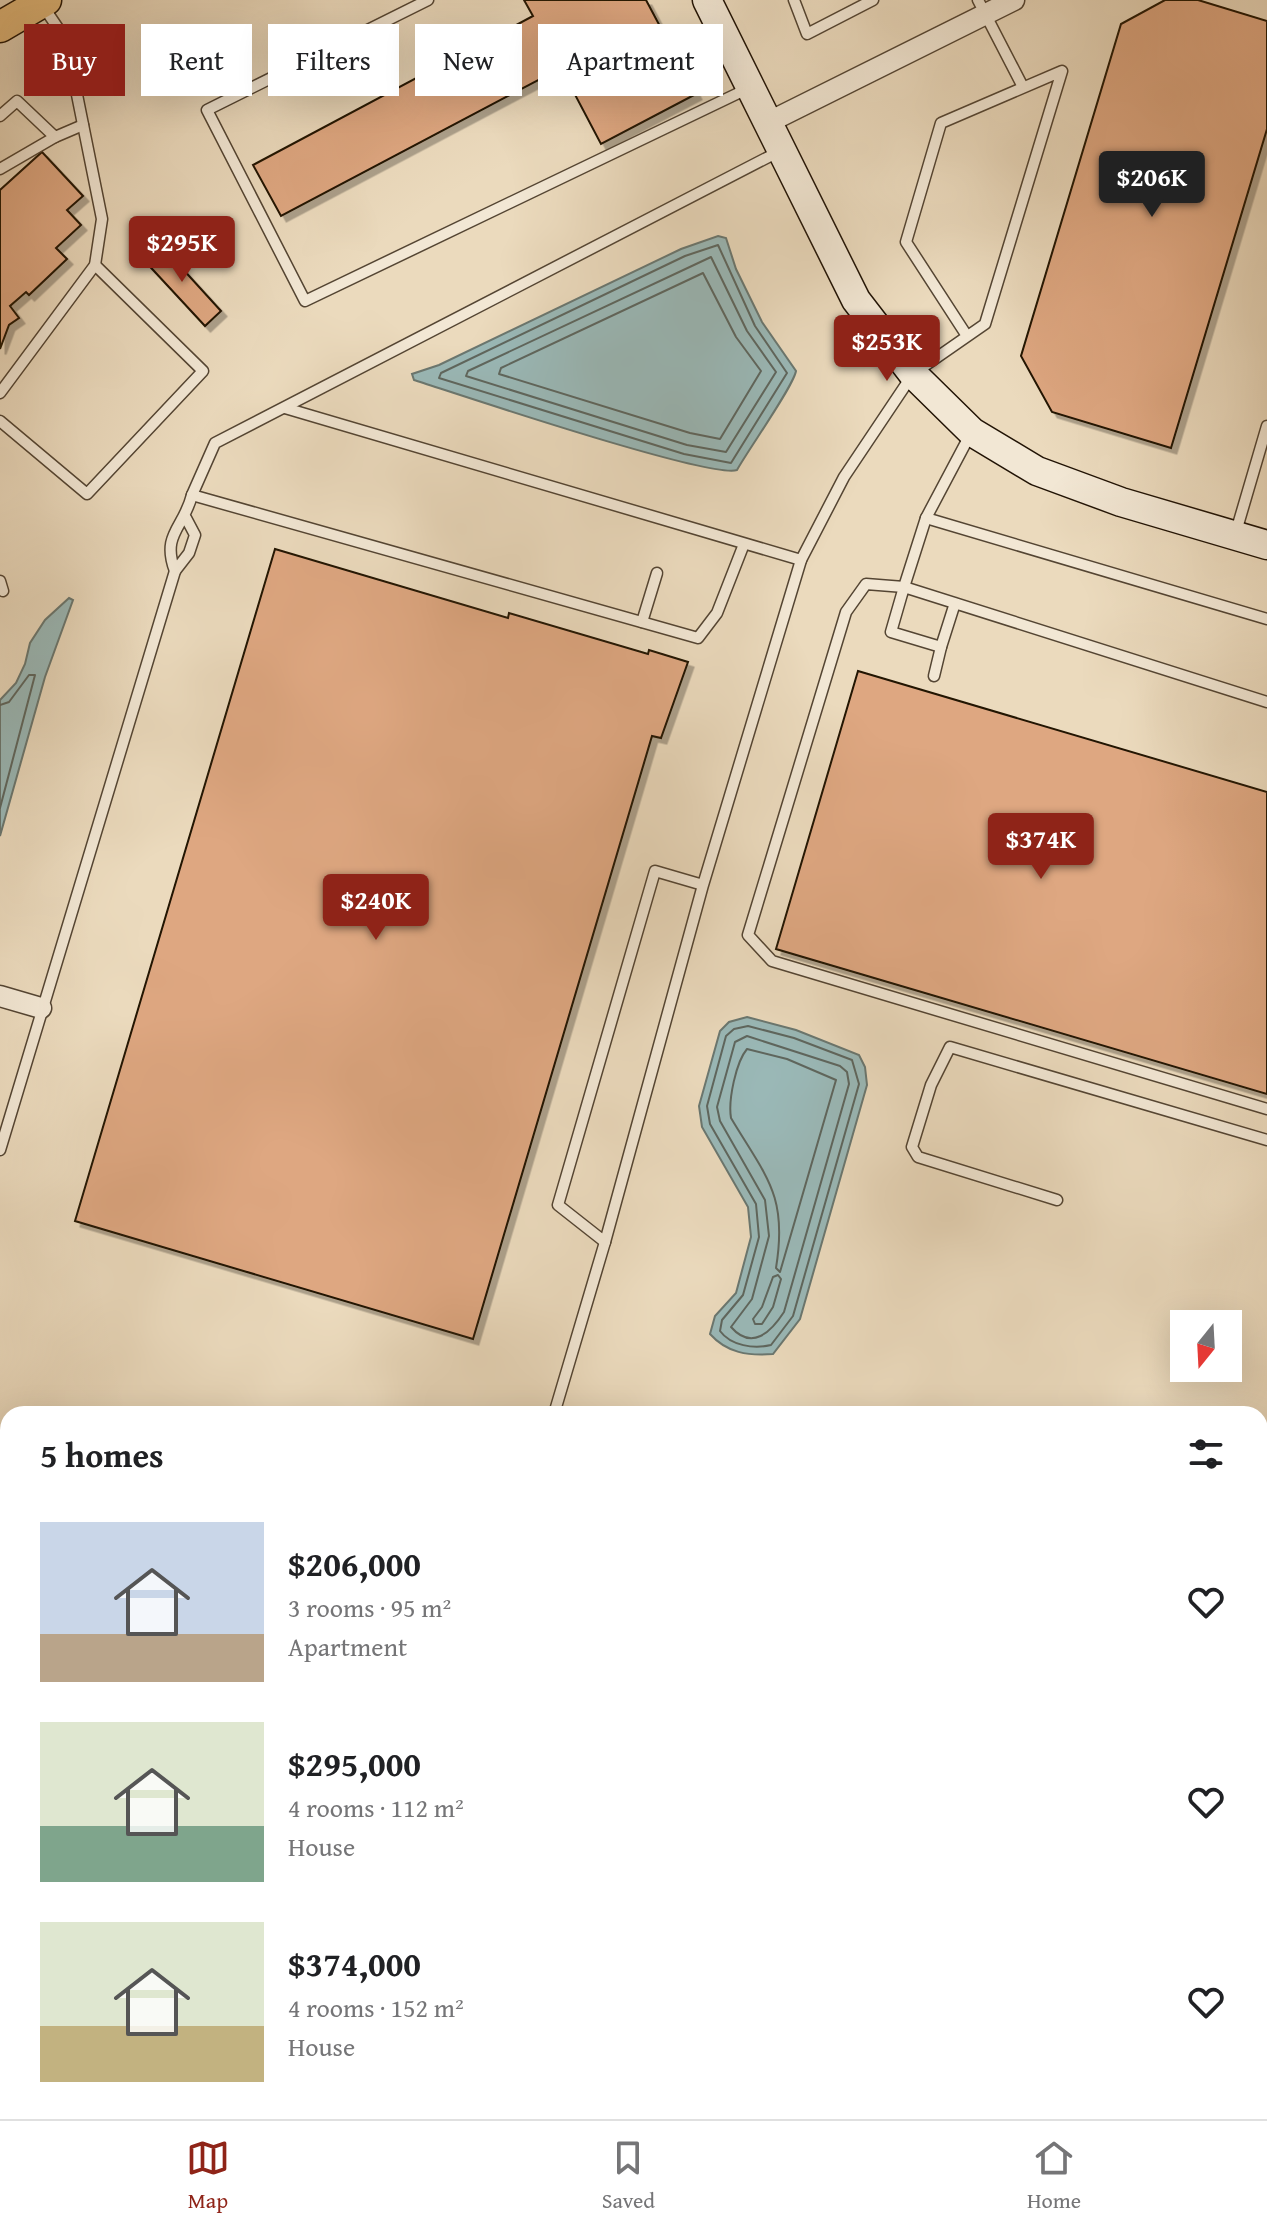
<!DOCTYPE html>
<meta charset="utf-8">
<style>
body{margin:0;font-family:"Gentium Book Plus",serif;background:#f6f6f6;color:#202124;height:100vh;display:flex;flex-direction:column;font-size:30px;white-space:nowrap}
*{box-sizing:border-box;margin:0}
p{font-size:26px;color:#757577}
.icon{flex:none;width:44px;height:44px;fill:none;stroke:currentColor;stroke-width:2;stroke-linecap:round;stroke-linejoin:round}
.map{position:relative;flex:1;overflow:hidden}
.drawer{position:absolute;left:0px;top:1406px;width:1268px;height:714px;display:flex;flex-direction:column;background:#fff;border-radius:24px 24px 0 0;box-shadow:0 8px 32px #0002}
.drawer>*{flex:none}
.banner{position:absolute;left:24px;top:24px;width:800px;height:72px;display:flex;gap:16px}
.needle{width:52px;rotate:198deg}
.tools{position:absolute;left:1170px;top:1310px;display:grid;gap:16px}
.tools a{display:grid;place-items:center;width:72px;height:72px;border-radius:0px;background:#fff;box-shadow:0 8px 32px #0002;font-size:40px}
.price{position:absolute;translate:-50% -68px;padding:0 18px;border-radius:8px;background:#8f2418;color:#fff;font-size:26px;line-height:52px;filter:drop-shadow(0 2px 4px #0008)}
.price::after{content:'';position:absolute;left:50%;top:48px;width:24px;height:18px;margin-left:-12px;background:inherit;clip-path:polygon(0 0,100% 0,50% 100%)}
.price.current{background:#222;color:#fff}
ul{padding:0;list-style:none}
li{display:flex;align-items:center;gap:24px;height:200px;padding:0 40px}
li span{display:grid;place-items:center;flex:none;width:224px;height:160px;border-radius:0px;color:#555}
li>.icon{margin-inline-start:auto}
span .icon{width:96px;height:96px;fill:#fffc;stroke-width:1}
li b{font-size:34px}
h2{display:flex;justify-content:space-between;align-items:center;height:96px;padding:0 40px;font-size:34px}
.pill{padding:0 28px;border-radius:0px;background:#fff;box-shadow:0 8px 32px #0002;font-size:28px;line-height:72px}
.pill.current{background:#8f2418;color:#fff}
.tabs{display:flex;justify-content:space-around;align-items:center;height:112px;border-top:2px solid #e0e0e0;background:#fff;font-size:22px;color:#757577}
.tabs a{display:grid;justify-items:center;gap:4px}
.tabs .current{color:#8f2418}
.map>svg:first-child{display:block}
.water{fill:#9ab9b8;stroke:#6a7770;stroke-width:2}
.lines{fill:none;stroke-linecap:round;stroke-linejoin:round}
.shore{stroke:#5e665e;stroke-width:2}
.building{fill:#dea781;stroke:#211305;stroke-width:2;filter:url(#shadow)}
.lane-casing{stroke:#544533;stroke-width:13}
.street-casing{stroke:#544533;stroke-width:23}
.secondary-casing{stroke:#211305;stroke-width:31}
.primary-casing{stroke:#211305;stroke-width:33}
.lane{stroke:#f2e7d4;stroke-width:10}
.street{stroke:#f2e7d4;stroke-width:20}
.secondary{stroke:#f2e7d4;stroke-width:28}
.primary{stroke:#e6bd7e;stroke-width:30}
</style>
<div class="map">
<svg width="1267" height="2119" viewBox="0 0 1267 2119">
<defs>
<filter id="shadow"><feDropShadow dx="5.5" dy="5.5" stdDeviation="0" flood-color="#0004"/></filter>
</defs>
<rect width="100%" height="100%" fill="#ebdabd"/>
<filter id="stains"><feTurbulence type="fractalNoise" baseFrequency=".0025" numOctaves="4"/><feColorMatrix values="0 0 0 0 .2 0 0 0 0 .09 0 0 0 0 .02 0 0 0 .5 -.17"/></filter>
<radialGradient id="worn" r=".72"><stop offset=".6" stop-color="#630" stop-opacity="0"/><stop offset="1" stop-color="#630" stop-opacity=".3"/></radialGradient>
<!-- water -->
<g class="water">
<path d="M718,236L726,238L736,269L762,322L796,371C793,387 748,450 737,470C710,479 458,394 414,380L412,374L439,365L681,249Z"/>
<path d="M69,598L73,600L45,677L0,836V700L16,683L25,664L30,643L45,620Z"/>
<path d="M747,1017L796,1030L859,1055L865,1067L867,1085L800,1319L773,1354C748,1356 727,1353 710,1334L715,1316L736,1293L751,1237L748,1207L702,1127L699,1106L720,1031L729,1022Z"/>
</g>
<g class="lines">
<!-- shore -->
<g class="shore">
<path d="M718,245L755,326L787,373L731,463L684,454L439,378L441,373L685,256Z"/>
<path d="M711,257L747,331L776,372L726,452L687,445L466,376L468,371Z"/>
<path d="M703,273L736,337L761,371L720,439L690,433L499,374L501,368Z"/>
<path d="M0,705L9,702L29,675H35L0,808"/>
<path d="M748,1026L794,1038L852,1060L859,1084L793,1316L771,1345C754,1349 731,1346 720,1331L722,1320L743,1295L759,1237L756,1204L710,1124L707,1106L726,1036L734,1029Z"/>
<path d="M747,1036L840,1066L847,1072L849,1084L784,1312C771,1332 752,1351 731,1327L752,1299L769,1236L765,1200L720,1121L717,1107L735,1042Z"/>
<path d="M747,1049L787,1059L836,1080L780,1272L776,1268C788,1195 766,1177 731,1118C728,1100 736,1062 747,1049Z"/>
<path d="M778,1275L781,1279L773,1307L762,1324H755L753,1319L762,1307L773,1277Z"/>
</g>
</g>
<!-- building -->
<g class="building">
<path d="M524,0H646L696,94L601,144L561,68L281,216L253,165L533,16Z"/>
<path d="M1165,0H1198L1267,21V129L1171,448L1052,412L1021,356L1121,24Z"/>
<path d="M42,152L83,196L67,210L81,225L56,248L67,259L29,295L26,292L10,306L19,318L9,325L0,349V190Z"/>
<path d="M159,243L221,311L205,326L142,258Z"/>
<path d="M275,549L508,618L509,613L648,654L649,650L688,662L661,738L652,736L473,1339L75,1221Z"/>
<path d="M858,671L1267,792V1094L776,949Z"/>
<path d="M1260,1782L1267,1784V2119L1241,2112H1260Z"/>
<path d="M1168,2112H1187L1185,2119H1166Z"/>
</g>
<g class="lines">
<!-- lane casing -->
<g class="lane-casing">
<g id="lane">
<path d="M428,0L207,110L305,301L749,88"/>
<path d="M794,0L807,34L873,0"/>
<path d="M978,0L1023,87"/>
<path d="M0,116L17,101L55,137L83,125"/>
<path d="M0,169L55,137"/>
<path d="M0,393L95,265L102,219L66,40L43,6"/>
<path d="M285,408L801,560L844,477L913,374L985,324L1062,71L941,123L906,242L967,336"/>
<path d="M0,421L87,494L203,371L95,265"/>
<path d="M971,433L926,518L904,587L866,584L846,612L748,935L772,961L1267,1109"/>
<path d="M186,518L195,535L189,553L175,571C161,534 184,528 192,495"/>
<path d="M926,518L1267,619"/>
<path d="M1235,535L1267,426"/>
<path d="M744,544L717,613L698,638L192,495L215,443L778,152"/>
<path d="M0,581L3,591"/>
<path d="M955,603L941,647L891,632L904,587L1267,702"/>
<path d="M642,622L657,573"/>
<path d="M934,676L941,647"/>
<path d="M703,885L655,871L558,1205L605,1242L703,885L801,560"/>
<path d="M0,1150L175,571"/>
<path d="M1057,1200L918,1157L912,1147L931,1085L950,1047L1267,1140"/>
<path d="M554,1414L605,1242"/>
<path d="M0,1606L8,1608"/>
<path d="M1260,1610L1267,1587"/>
<path d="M1260,1743L1267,1745"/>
<path d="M114,2119L115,2112"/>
<path d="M162,2119H193"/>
<path d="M338,2119L339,2112"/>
<path d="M414,2119L415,2112"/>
<path d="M1065,2119L1067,2112"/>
</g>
</g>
<!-- street casing -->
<g class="street-casing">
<g id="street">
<path d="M767,123L1014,0"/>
<path d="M0,996L41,1008"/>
<path d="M0,2005L8,2006"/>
<path d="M767,2112L791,2119"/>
<path d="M642,2119L644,2112"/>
</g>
</g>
<!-- secondary casing -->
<g class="secondary-casing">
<path id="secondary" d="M707,0L856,300L913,374L972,432L1037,471L1121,502L1267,545"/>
</g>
<!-- primary casing -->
<g class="primary-casing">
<path id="primary" d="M0,27L46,0"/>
</g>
<!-- lane -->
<use href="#lane" class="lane"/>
<!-- street -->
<use href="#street" class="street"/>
<!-- secondary -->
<use href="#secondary" class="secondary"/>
<!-- primary -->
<use href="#primary" class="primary"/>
</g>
<rect width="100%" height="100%" filter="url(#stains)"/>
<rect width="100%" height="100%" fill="url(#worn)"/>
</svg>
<div class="tools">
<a><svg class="needle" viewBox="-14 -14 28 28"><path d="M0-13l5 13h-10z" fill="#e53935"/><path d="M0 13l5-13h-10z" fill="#757577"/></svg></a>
</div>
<b class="price current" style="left:1152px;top:219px">$206K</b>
<b class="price" style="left:182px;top:284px">$295K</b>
<b class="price" style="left:887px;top:383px">$253K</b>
<b class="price" style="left:1041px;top:881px">$374K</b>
<b class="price" style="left:376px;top:942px">$240K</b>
<div class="banner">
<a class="pill current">Buy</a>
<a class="pill">Rent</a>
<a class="pill">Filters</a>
<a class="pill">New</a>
<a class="pill">Apartment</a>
</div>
<section class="drawer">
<h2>5 homes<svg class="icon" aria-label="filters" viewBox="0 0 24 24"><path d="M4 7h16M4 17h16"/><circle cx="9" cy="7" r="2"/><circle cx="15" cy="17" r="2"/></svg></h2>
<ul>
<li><span style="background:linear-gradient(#c9d6e8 70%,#b9a48a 0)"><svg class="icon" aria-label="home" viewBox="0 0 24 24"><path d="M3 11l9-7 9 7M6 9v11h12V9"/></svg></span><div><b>$206,000</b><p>3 rooms · 95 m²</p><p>Apartment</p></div><svg class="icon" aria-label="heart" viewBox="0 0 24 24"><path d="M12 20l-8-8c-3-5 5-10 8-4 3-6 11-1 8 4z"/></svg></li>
<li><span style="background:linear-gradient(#dfe7d0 65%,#7fa58c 0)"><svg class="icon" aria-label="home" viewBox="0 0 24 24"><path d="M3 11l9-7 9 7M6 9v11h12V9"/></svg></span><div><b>$295,000</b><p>4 rooms · 112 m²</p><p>House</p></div><svg class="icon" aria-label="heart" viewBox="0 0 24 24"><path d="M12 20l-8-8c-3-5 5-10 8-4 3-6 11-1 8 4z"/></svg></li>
<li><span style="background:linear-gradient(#dfe7d0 65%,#c2b280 0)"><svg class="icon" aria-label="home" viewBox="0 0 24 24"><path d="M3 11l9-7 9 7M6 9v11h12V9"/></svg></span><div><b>$374,000</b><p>4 rooms · 152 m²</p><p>House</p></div><svg class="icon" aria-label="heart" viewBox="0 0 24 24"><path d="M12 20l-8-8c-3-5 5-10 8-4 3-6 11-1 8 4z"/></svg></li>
</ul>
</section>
</div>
<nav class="tabs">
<a class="current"><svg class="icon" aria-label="map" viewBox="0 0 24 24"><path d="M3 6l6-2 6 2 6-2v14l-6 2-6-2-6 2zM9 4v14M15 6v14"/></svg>Map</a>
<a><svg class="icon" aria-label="saved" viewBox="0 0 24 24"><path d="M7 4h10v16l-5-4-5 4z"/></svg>Saved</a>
<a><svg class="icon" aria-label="home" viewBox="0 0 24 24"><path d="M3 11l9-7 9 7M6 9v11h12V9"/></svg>Home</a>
</nav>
